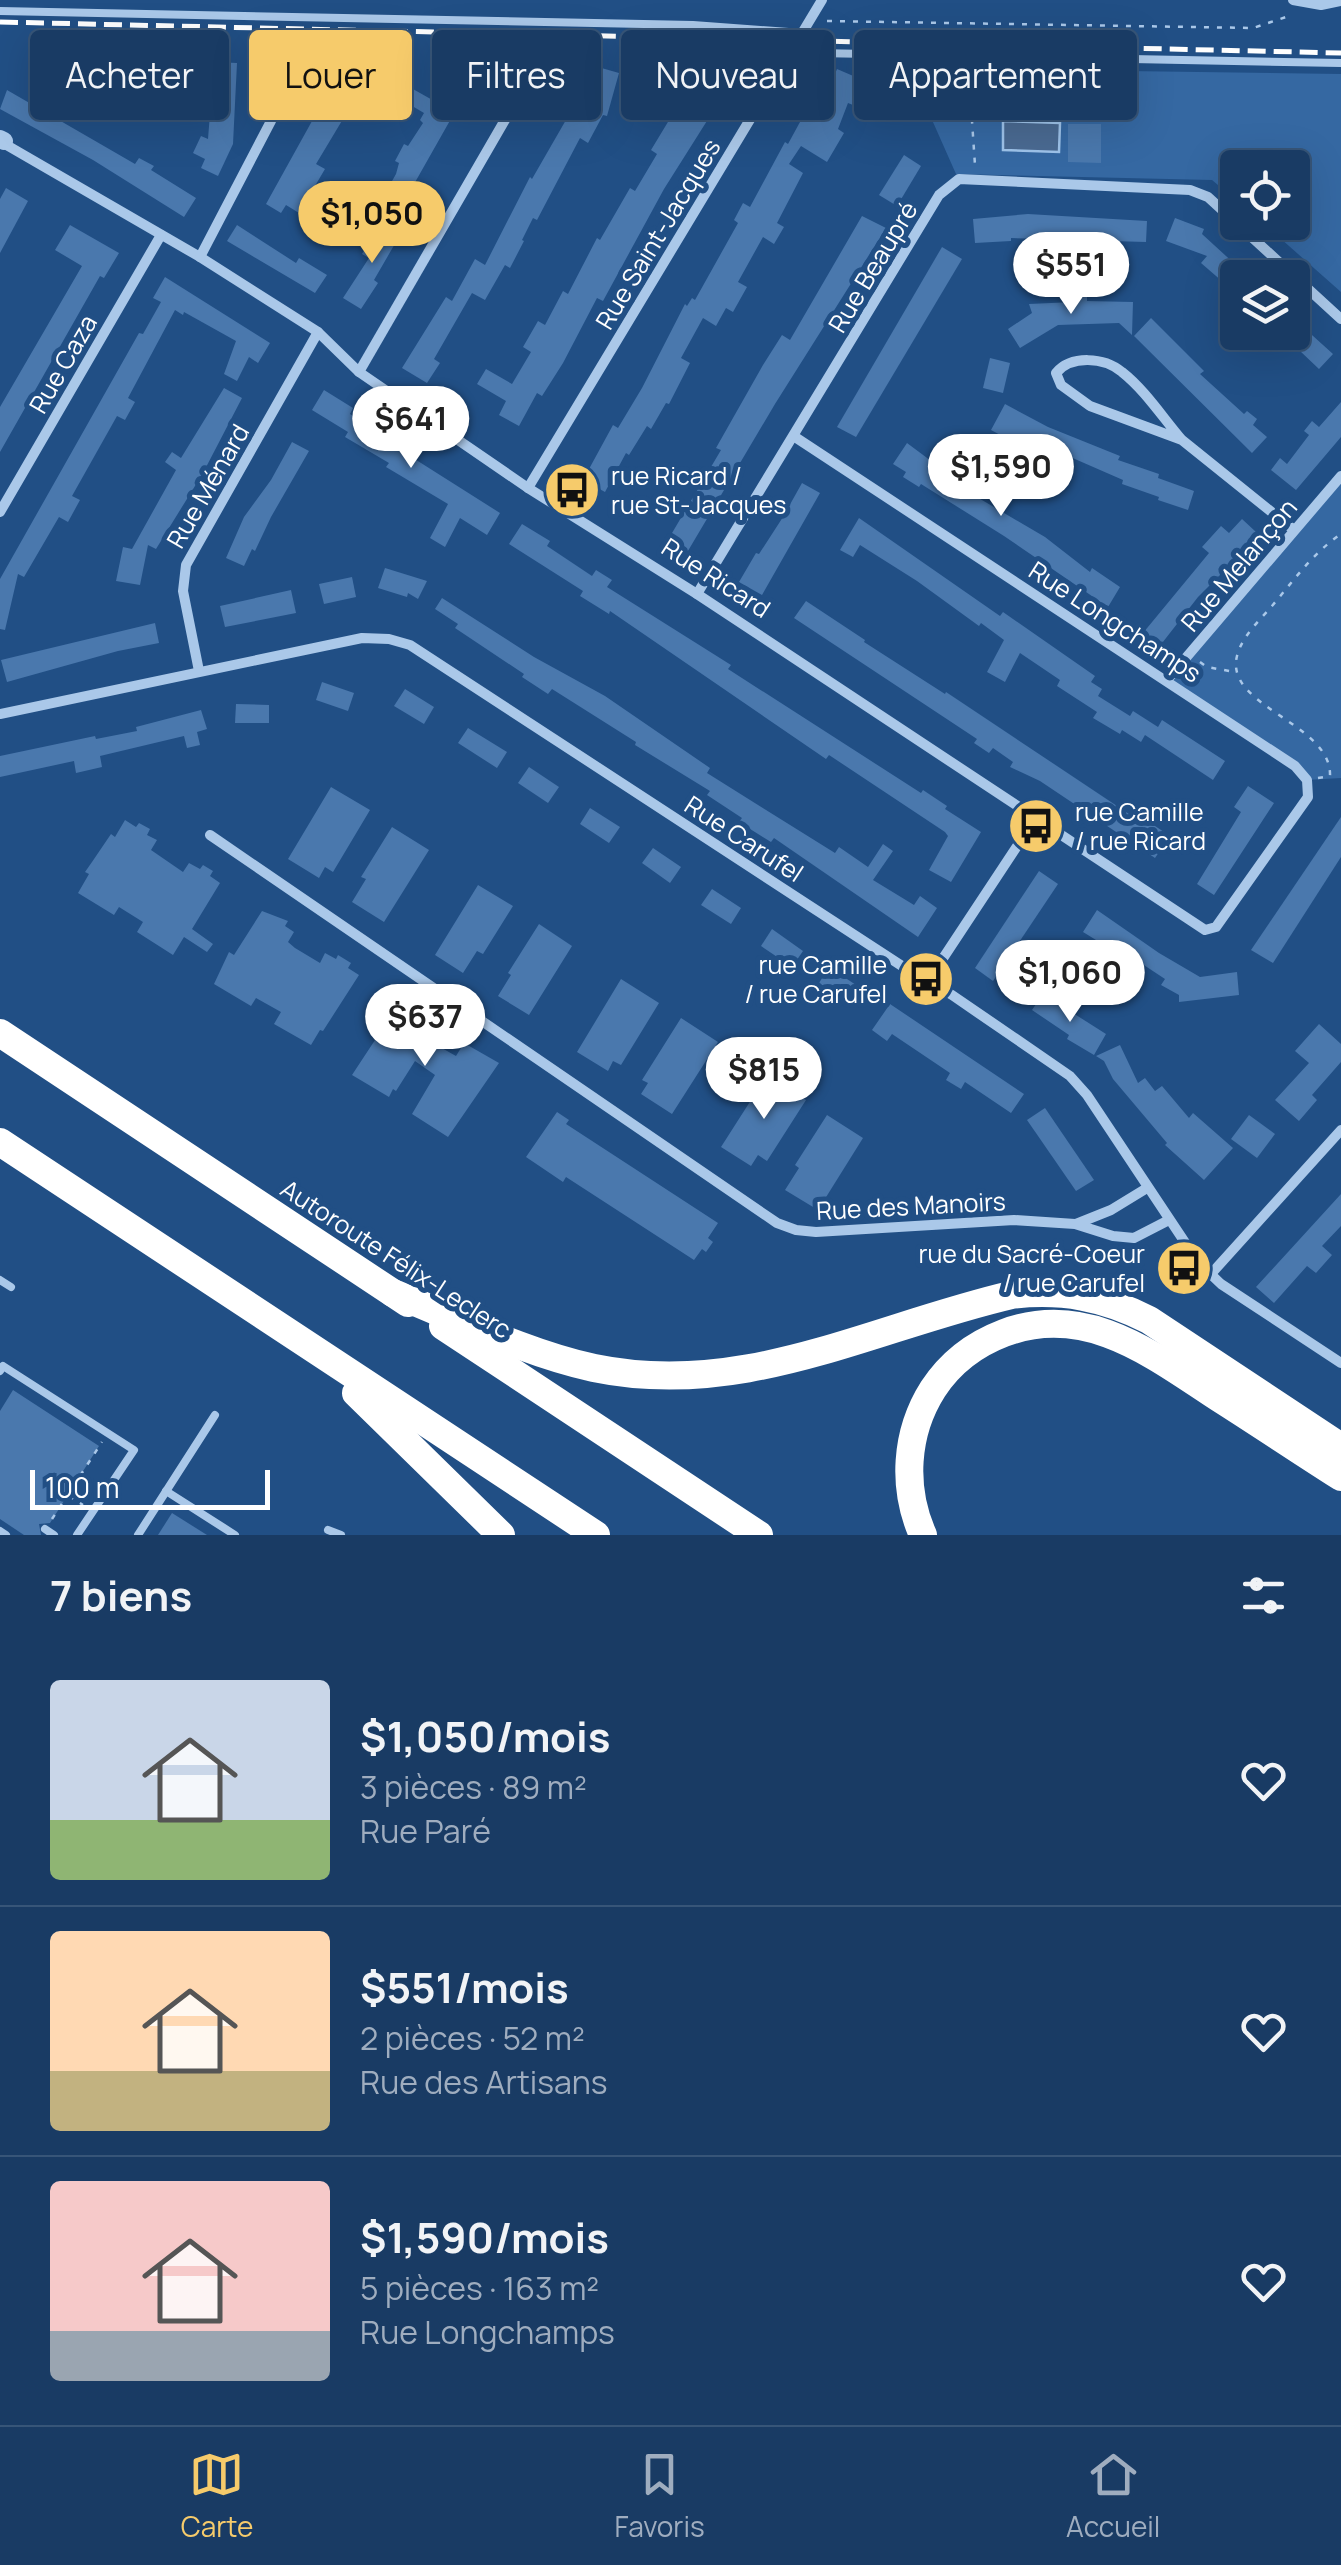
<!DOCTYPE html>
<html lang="fr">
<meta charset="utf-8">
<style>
body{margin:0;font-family:Manrope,sans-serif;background:#22426a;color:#f1f3f6;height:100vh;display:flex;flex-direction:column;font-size:38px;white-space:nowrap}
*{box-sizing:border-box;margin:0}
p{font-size:32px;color:#9fadbf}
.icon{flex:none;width:55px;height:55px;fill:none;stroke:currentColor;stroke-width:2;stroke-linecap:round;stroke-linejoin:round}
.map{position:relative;height:1535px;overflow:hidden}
.drawer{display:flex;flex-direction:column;background:#193b64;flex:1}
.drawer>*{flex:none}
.top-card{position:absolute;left:30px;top:30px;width:1282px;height:90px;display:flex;gap:20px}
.tools{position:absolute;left:1220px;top:150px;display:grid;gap:20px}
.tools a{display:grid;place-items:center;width:90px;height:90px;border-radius:10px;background:#193b64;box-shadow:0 10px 40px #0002,0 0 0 2px #375578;font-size:50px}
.scale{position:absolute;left:30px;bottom:25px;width:240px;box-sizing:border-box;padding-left:10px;border:5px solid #fff;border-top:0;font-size:28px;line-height:35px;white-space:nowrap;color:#fff;-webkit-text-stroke:8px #214f85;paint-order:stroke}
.price{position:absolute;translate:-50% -85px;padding:0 22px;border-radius:35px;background:#fff;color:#222;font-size:32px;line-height:65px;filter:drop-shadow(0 2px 5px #0008)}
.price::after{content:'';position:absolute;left:50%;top:60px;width:30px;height:22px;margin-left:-15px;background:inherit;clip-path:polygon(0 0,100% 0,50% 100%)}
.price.active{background:#f6cb6b;color:#111}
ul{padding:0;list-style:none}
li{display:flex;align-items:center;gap:30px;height:250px;padding:0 50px}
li+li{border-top:2px solid #375578}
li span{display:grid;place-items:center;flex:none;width:280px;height:200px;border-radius:10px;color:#555}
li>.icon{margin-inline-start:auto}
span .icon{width:120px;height:120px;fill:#fffc;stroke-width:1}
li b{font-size:42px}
h2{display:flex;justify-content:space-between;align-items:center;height:120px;padding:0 50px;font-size:42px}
.tag{padding:0 35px;border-radius:10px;background:#193b64;box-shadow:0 10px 40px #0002,0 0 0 2px #375578;font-size:35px;line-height:90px}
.tag.active{background:#f6cb6b;color:#111}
.tabs{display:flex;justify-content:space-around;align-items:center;height:140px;border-top:2px solid #375578;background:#193b64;font-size:28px;color:#9fadbf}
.tabs a{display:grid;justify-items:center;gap:5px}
.tabs .active{color:#f6cb6b}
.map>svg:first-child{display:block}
.green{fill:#3568a2}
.water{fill:#4a6a92;stroke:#9ec3ea;stroke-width:2.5}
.building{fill:#4a78ad}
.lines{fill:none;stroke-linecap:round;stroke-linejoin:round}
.path{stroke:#aac8e9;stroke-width:2.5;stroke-dasharray:5 8;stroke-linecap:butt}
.service{stroke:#aac8e9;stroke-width:8}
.minor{stroke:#aac8e9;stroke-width:10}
.tertiary{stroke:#aac8e9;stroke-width:18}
.motorway{stroke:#fff;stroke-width:28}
.rail{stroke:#fff;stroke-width:5;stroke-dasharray:18 8;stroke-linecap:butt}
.labels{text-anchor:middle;stroke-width:10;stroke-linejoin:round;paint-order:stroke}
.street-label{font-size:25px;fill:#fff;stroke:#214f85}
.poi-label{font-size:25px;fill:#fff;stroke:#214f85;text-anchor:start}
</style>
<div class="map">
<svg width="1341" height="1535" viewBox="0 0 1341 1535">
<rect width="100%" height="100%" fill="#214f85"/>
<!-- green -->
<g class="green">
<path d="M909,68L1341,74V292L1263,223L1292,222V168H1238L1237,201L1212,180L956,174Z"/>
<path d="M1341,476V778L1307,780L1167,680Z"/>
</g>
<!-- water -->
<path class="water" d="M1003,121L1060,123L1059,152L1003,150Z"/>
<!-- building -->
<g class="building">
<path d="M458,61L478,71L392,223L374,213L396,174L399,163L395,161L404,144L408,146L423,123L420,120L424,113L397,97L404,84L436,102Z"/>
<path d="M214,62L237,63L233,144L218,176L201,168L205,159L193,153L201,136L208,139Z"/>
<path d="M344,62L365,69L355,99L316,164L325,169L299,213L286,205L281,213L266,204L327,94L331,97Z"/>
<path d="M598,67L619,73L607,116L603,115L588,143L580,138L537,220L533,218L522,240L524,241L510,268L505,265L485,300L472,293L434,359L440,363L427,383L402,368L446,297L452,301L475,259L485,265L530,177L532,179L574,106L585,112Z"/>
<path d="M837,69L872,84L863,109L848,103L838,129L844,133L827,162L801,146L789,164L803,173L777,223L784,227L774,244L763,237L738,282L747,287L733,312L726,308L716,326L703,318L681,358L690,363L669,404L666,403L651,429L647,426L629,455L626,453L605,492L583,480L613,425L618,428L642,388L685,304L687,306L692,298L695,300L738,223L734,220L743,203L750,207L785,142L788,144L806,111L817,118Z"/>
<path d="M709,75L729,86L664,189L603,301L597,298L563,363L542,396L537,393L519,426L499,415L506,401L477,384L486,369L512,384L531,352L523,347L538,321L545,325L563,291L568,294L597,238L600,240L630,188L635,191L657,154L651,150L677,107L686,113Z"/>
<path d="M7,90L135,164L139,158L154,166L151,170L196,198L184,217L93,160L0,109Z"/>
<path d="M1068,124H1101V163L1068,162Z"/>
<path d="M904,155L921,166L897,206L879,195Z"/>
<path d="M6,188L28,201L0,253V199Z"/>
<path d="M1028,214L1147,221L1146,242L1011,238V241L975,243L973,219Z"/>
<path d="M862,216L886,228L775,404L682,561L662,550L721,450L716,448L763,365L782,335L790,340Z"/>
<path d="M1175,218L1204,229L1202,234L1250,278H1238V295L1201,263L1207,256L1166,241Z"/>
<path d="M379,224L400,235L374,280L378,283L361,309L343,298L369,258L362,254Z"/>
<path d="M70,225L119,253L104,278L100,276L0,452V407L82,266L55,250Z"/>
<path d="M237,225L296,263L299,258L327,275L315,293L227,241Z"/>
<path d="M942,247L962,259L856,437L837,427Z"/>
<path d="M165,277L270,343L258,363L249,357L237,381L224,374L236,341L184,312L183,315L175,310L128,398L135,402L125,420L117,416L72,496L80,500L68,522L59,517L24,577L18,574L5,630L0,629V579L139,333L143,334L161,302L153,298Z"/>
<path d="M1073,296H1087V301L1133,302L1132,335L1119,323L1058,325L1020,348L1008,329L1032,313L1029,304L1073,302Z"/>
<path d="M1292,317L1333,354L1319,369L1280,332H1292Z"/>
<path d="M1151,318L1204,371L1200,374L1244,414L1247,411L1257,419L1253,425L1267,437L1252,453L1134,336Z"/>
<path d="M990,358L1010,363L1003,393L983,388Z"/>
<path d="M224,388L242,398L203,473L156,549L148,545L140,585L116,581L123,547L132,549L176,470L165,462L172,452L181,458Z"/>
<path d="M324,390L353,408L350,414L393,440L391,444L500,513L487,535L460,518L445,547L430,538L448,504L386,467L389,463L345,437L348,432L312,410Z"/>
<path d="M1341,402V437L1296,490L1271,470L1280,458L1287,464L1309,435L1304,431L1312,421L1319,427Z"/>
<path d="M1005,404L1048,427L1120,456L1118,460L1159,474L1158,478L1194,491L1188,510L1158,500L1159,497L1122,484L1123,480L1068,456L1067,460L1032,446L1021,466L995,452L1004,437L991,430Z"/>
<path d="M292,442L309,451L271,517L255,551L252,549L244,566L226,558L244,517L271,480Z"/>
<path d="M907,443L958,481L977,450L991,459L970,493L1045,537L1090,572L1092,568L1120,587L1108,607L1004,536L921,484L919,487L903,477L906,472L893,464Z"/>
<path d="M802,483L820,493L762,595L739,582L756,553L759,554L783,517Z"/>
<path d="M859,518L1000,616L1003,612L1095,676L1091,682L1102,689L1098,696L1130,716L1133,711L1158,727L1162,720L1225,761L1213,780L1145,735L1141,742L1122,730L1120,734L1093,718L1097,712L1057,686L1060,680L1020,653L1005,682L987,672L1004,640L981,623L979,626L917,581L860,545L853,557L840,550Z"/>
<path d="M1242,519L1256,532L1246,544L1249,546L1198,597L1159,647L1143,633L1209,553L1202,547L1221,526L1229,533Z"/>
<path d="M522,524L550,541L547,546L592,576L596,570L612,580L607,587L731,665L728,669L921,793L923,790L947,806L945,809L981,832L951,882L929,870L948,836L945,832L829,755L826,759L610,611L609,614L580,596L583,591L509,544Z"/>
<path d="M385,568L427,581L418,599L408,593L407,597L378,588Z"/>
<path d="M352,577L356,597L324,604L319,584Z"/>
<path d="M291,590L296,613L225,627L220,606Z"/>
<path d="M442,598L534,657L605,696L710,768L707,773L835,853L839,847L868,867L883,844L893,851L873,880L914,905L920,896L937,908L918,937L774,838L771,842L739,822L742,818L707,795L710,791L635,745L636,742L552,689L548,694L522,677L524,674L455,628L458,624L435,609Z"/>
<path d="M806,601L865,640L864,642L945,694L946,692L1141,822L1143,818L1170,836L1155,858L1040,781L1010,767L1013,762L993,748L989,753L974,743L977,739L794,618Z"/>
<path d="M155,623L159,643L118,651L7,682L1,660Z"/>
<path d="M322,682L354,693L348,711L316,700Z"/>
<path d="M405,689L434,707L424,724L394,706Z"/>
<path d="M236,704L269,705V723H235Z"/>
<path d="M201,710L207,729L197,732L200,745L187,748L184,736L100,756L102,767L76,773L74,761L0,777V756L95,736L96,739L137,731L136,727Z"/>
<path d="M468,728L507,752L497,768L458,743Z"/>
<path d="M529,767L559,787L548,803L518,783Z"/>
<path d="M1248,786L1274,803L1214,895L1197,884L1241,812L1234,807Z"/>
<path d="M331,787L370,810L333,872L325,867L319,878L288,859Z"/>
<path d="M590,808L620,827L609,843L580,824Z"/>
<path d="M1341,817V857L1273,963L1251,950Z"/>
<path d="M125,820L136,827L139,823L150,829L147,835L157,840L151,850L183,872L189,863L200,869L203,865L213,871L210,876L220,883L192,929L213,944L207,952L184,937L173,955L137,932L143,922L119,907L114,915L78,893L89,874L85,872L92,862L111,834L115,837Z"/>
<path d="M392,827L429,850L384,922L352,902L366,879L361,877Z"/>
<path d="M653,848L681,867L670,883L642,863Z"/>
<path d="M1039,871L1058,884L993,981L975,968Z"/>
<path d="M478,885L513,906L483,954L477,951L463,973L435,955Z"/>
<path d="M712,889L741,908L731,924L701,905Z"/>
<path d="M1097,910L1159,953L1200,977L1237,972L1239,995L1179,1002V995L1161,985L1165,979L1112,944L1109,948L1083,932Z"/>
<path d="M262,911L288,921L285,926L294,932L288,942L295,948L320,963L325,953L336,959L338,955L351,963L348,968L359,975L323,1031L320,1030L311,1045L274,1024L281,1012L256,998L251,1006L214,984L229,952L234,955Z"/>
<path d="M539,924L572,946L529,1015L498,996L511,975L508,973Z"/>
<path d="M772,929L803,951L792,967L761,946Z"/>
<path d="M829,967L859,987L849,1003L819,983Z"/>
<path d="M621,979L659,1003L621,1065L613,1061L608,1071L577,1052Z"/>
<path d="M1043,994L1106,1034L1094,1055L1067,1039L1069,1035L1032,1010Z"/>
<path d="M402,999L433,1023L425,1035L431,1042L456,1056L464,1043L499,1063L448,1137L412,1114L435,1075L415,1061L396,1091L393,1089L389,1097L352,1075Z"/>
<path d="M890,1004L1024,1094L1011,1113L965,1082L961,1089L946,1080L950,1073L892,1034L887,1041L872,1030Z"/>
<path d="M681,1018L718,1042L672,1114L641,1094L648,1083L642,1080Z"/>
<path d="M1319,1024L1341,1044V1062L1312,1095L1317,1100L1299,1121L1275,1100L1309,1063L1295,1051Z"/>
<path d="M1120,1045L1138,1083L1145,1078L1155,1091L1162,1086L1189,1118L1193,1113L1233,1148L1204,1180L1165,1145L1167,1143L1113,1079L1104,1061L1096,1056Z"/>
<path d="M767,1075L806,1100L767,1161L758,1155L751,1166L721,1147Z"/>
<path d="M1045,1108L1094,1180L1076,1191L1027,1120Z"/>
<path d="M557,1112L569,1120L566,1124L718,1223L708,1238L713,1242L706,1252L702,1249L694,1260L566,1177L563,1182L526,1157Z"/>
<path d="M827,1115L863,1138L818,1210L785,1190L799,1168L795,1165Z"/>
<path d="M1249,1115L1275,1134L1257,1158L1231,1139Z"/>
<path d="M1341,1194V1226L1322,1246L1332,1255L1316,1273L1307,1266L1274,1303L1256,1287Z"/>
<path d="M13,1390L99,1446L50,1523L39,1524L41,1535H24L0,1519V1411Z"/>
<path d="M172,1513L207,1535H158Z"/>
</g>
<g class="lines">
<!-- path -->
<g class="path">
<path d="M827,21L1253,28L1292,15"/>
<path d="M906,68L931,93L959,94L972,121L975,165"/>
<path d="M1200,662L1207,667L1235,672"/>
<path d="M1318,778L1330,776C1332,723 1224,707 1237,656C1242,636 1260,620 1272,606C1294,580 1313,553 1341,534"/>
<path d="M69,1496L83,1505"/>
<path d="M52,1519L102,1442"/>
</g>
<!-- service -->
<g class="service">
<path d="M0,11L693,25L802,33"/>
<path d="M716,51L1341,63"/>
<path d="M0,1280L11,1287"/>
<path d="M0,1371L3,1366L134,1450L77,1535"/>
<path d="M166,1491L235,1535"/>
<path d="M45,1529L54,1535"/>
<path d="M328,1530L341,1535"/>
<path d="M0,1531L6,1535"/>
<path d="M138,1535L215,1415"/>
</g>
<!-- minor -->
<g class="minor">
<path d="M1293,0L1321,5L1341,1"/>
<path d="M3,143L200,257L318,332L359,372L528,488L697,594L1205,930L1216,927L1308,797L1307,780L1295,766L795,437"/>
<path d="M200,257L271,121L289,74"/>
<path d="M359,372L520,94"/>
<path d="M1182,440C1163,418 1145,390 1122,372C1104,357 1071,355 1056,373L1061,385L1090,406L1182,440L1294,530"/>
<path d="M528,488L822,0"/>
<path d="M0,512L161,235"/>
<path d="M697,594L939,195L959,179L1190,190L1208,197L1341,319"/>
<path d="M199,671L183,591L186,565L318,332"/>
<path d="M1167,680L1341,476"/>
<path d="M0,714L362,638L389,639L410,645L902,966L952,995L1070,1076L1087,1095L1198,1262L1221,1284L1341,1363"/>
<path d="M210,835L777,1223L796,1230L816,1232L1014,1220L1075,1224L1113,1236L1134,1238L1169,1220"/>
<path d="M928,981L1035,819"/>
<path d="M1076,1224L1111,1210L1147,1188"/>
<path d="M1210,1275L1341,1130"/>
</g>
<!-- tertiary -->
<path class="tertiary" d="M0,139L4,141"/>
<!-- motorway -->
<g class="motorway">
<path d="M0,1033L408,1303"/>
<path d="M0,1142L596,1535"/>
<path d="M393,1293C458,1319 525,1353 594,1368C743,1399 870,1328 1011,1295C1062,1289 1104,1297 1149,1320L1341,1447"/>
<path d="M443,1326L759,1535"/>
<path d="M356,1393L501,1535"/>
<path d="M923,1535C902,1488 905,1433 933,1389C950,1363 975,1344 1004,1333C1087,1302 1153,1355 1219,1398C1260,1424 1300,1451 1341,1477"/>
</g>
<!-- rail -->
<path class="rail" d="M0,22L1341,53"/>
</g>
<!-- icons -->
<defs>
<g id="bus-disc" transform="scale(2.875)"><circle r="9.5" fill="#f6cb6b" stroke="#214f85"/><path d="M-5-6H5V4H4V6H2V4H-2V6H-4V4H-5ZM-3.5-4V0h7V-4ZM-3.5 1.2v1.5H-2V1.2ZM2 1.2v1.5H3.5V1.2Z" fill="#111"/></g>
</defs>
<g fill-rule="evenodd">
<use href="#bus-disc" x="572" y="490"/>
<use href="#bus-disc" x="1036" y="826"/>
<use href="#bus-disc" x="926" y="979"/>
<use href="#bus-disc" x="1184" y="1268"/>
</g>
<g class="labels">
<!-- street labels -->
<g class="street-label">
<text transform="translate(658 234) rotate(-59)" y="9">Rue Saint-Jacques</text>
<text transform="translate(873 267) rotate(-59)" y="9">Rue Beaupré</text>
<text transform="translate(63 364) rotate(-60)" y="9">Rue Caza</text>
<text transform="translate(208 486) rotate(-60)" y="9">Rue Ménard</text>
<text transform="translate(1239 565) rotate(-50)" y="9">Rue Melançon</text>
<text transform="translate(716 578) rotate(33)" y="9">Rue Ricard</text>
<text transform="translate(1115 622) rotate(33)" y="9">Rue Longchamps</text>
<text transform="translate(744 839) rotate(33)" y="9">Rue Carufel</text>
<text transform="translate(911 1206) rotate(-3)" y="9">Rue des Manoirs</text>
<text transform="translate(396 1259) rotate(33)" y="9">Autoroute Félix-Leclerc</text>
</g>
<!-- poi labels -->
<g class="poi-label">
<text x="611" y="485">rue Ricard /<tspan x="611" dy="29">rue St-Jacques</tspan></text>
<text x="1075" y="821">rue Camille<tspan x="1075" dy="29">/ rue Ricard</tspan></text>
<text x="887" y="974" text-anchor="end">rue Camille<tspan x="887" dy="29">/ rue Carufel</tspan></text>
<text x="1145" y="1263" text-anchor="end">rue du Sacré-Coeur<tspan x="1145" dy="29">/ rue Carufel</tspan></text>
</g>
</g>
</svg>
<div class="tools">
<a><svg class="icon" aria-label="locate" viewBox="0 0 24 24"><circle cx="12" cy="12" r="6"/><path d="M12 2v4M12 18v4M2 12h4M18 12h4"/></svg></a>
<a><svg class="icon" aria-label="layers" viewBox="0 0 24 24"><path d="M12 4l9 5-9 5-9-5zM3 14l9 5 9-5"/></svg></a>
</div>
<div class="scale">100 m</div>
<b class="price active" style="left:372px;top:266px">$1,050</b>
<b class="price" style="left:1071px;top:317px">$551</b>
<b class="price" style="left:411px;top:471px">$641</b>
<b class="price" style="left:1001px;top:519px">$1,590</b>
<b class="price" style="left:1070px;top:1025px">$1,060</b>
<b class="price" style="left:425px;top:1069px">$637</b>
<b class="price" style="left:764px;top:1122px">$815</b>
<div class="top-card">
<a class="tag">Acheter</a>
<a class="tag active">Louer</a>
<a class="tag">Filtres</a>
<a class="tag">Nouveau</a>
<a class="tag">Appartement</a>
</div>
</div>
<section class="drawer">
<h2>7 biens<svg class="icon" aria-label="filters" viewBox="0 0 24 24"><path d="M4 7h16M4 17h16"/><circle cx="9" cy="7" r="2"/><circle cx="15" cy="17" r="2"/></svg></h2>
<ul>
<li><span style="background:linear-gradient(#c9d6e8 70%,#8fb573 0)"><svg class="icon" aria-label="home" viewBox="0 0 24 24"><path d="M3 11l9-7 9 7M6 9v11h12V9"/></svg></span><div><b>$1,050/mois</b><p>3 pièces · 89 m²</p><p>Rue Paré</p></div><svg class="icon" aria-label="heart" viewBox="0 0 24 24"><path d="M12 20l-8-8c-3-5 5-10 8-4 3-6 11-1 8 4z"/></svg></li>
<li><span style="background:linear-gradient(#ffd9b3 70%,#c2b280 0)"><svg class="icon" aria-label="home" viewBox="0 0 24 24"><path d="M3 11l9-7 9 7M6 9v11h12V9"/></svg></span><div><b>$551/mois</b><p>2 pièces · 52 m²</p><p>Rue des Artisans</p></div><svg class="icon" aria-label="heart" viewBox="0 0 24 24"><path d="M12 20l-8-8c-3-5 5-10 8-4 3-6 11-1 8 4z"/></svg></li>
<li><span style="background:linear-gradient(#f6c9c9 75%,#9aa5b1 0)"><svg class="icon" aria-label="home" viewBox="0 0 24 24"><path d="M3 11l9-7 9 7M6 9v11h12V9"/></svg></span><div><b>$1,590/mois</b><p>5 pièces · 163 m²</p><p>Rue Longchamps</p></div><svg class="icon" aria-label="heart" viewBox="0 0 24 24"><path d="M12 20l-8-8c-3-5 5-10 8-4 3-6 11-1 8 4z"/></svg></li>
</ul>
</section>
<nav class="tabs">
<a class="active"><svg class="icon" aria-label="map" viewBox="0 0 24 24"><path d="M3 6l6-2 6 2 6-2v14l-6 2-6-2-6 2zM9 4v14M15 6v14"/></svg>Carte</a>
<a><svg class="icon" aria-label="saved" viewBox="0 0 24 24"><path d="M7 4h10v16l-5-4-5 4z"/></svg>Favoris</a>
<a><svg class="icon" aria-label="home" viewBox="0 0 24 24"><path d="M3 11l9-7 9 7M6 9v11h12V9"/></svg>Accueil</a>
</nav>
